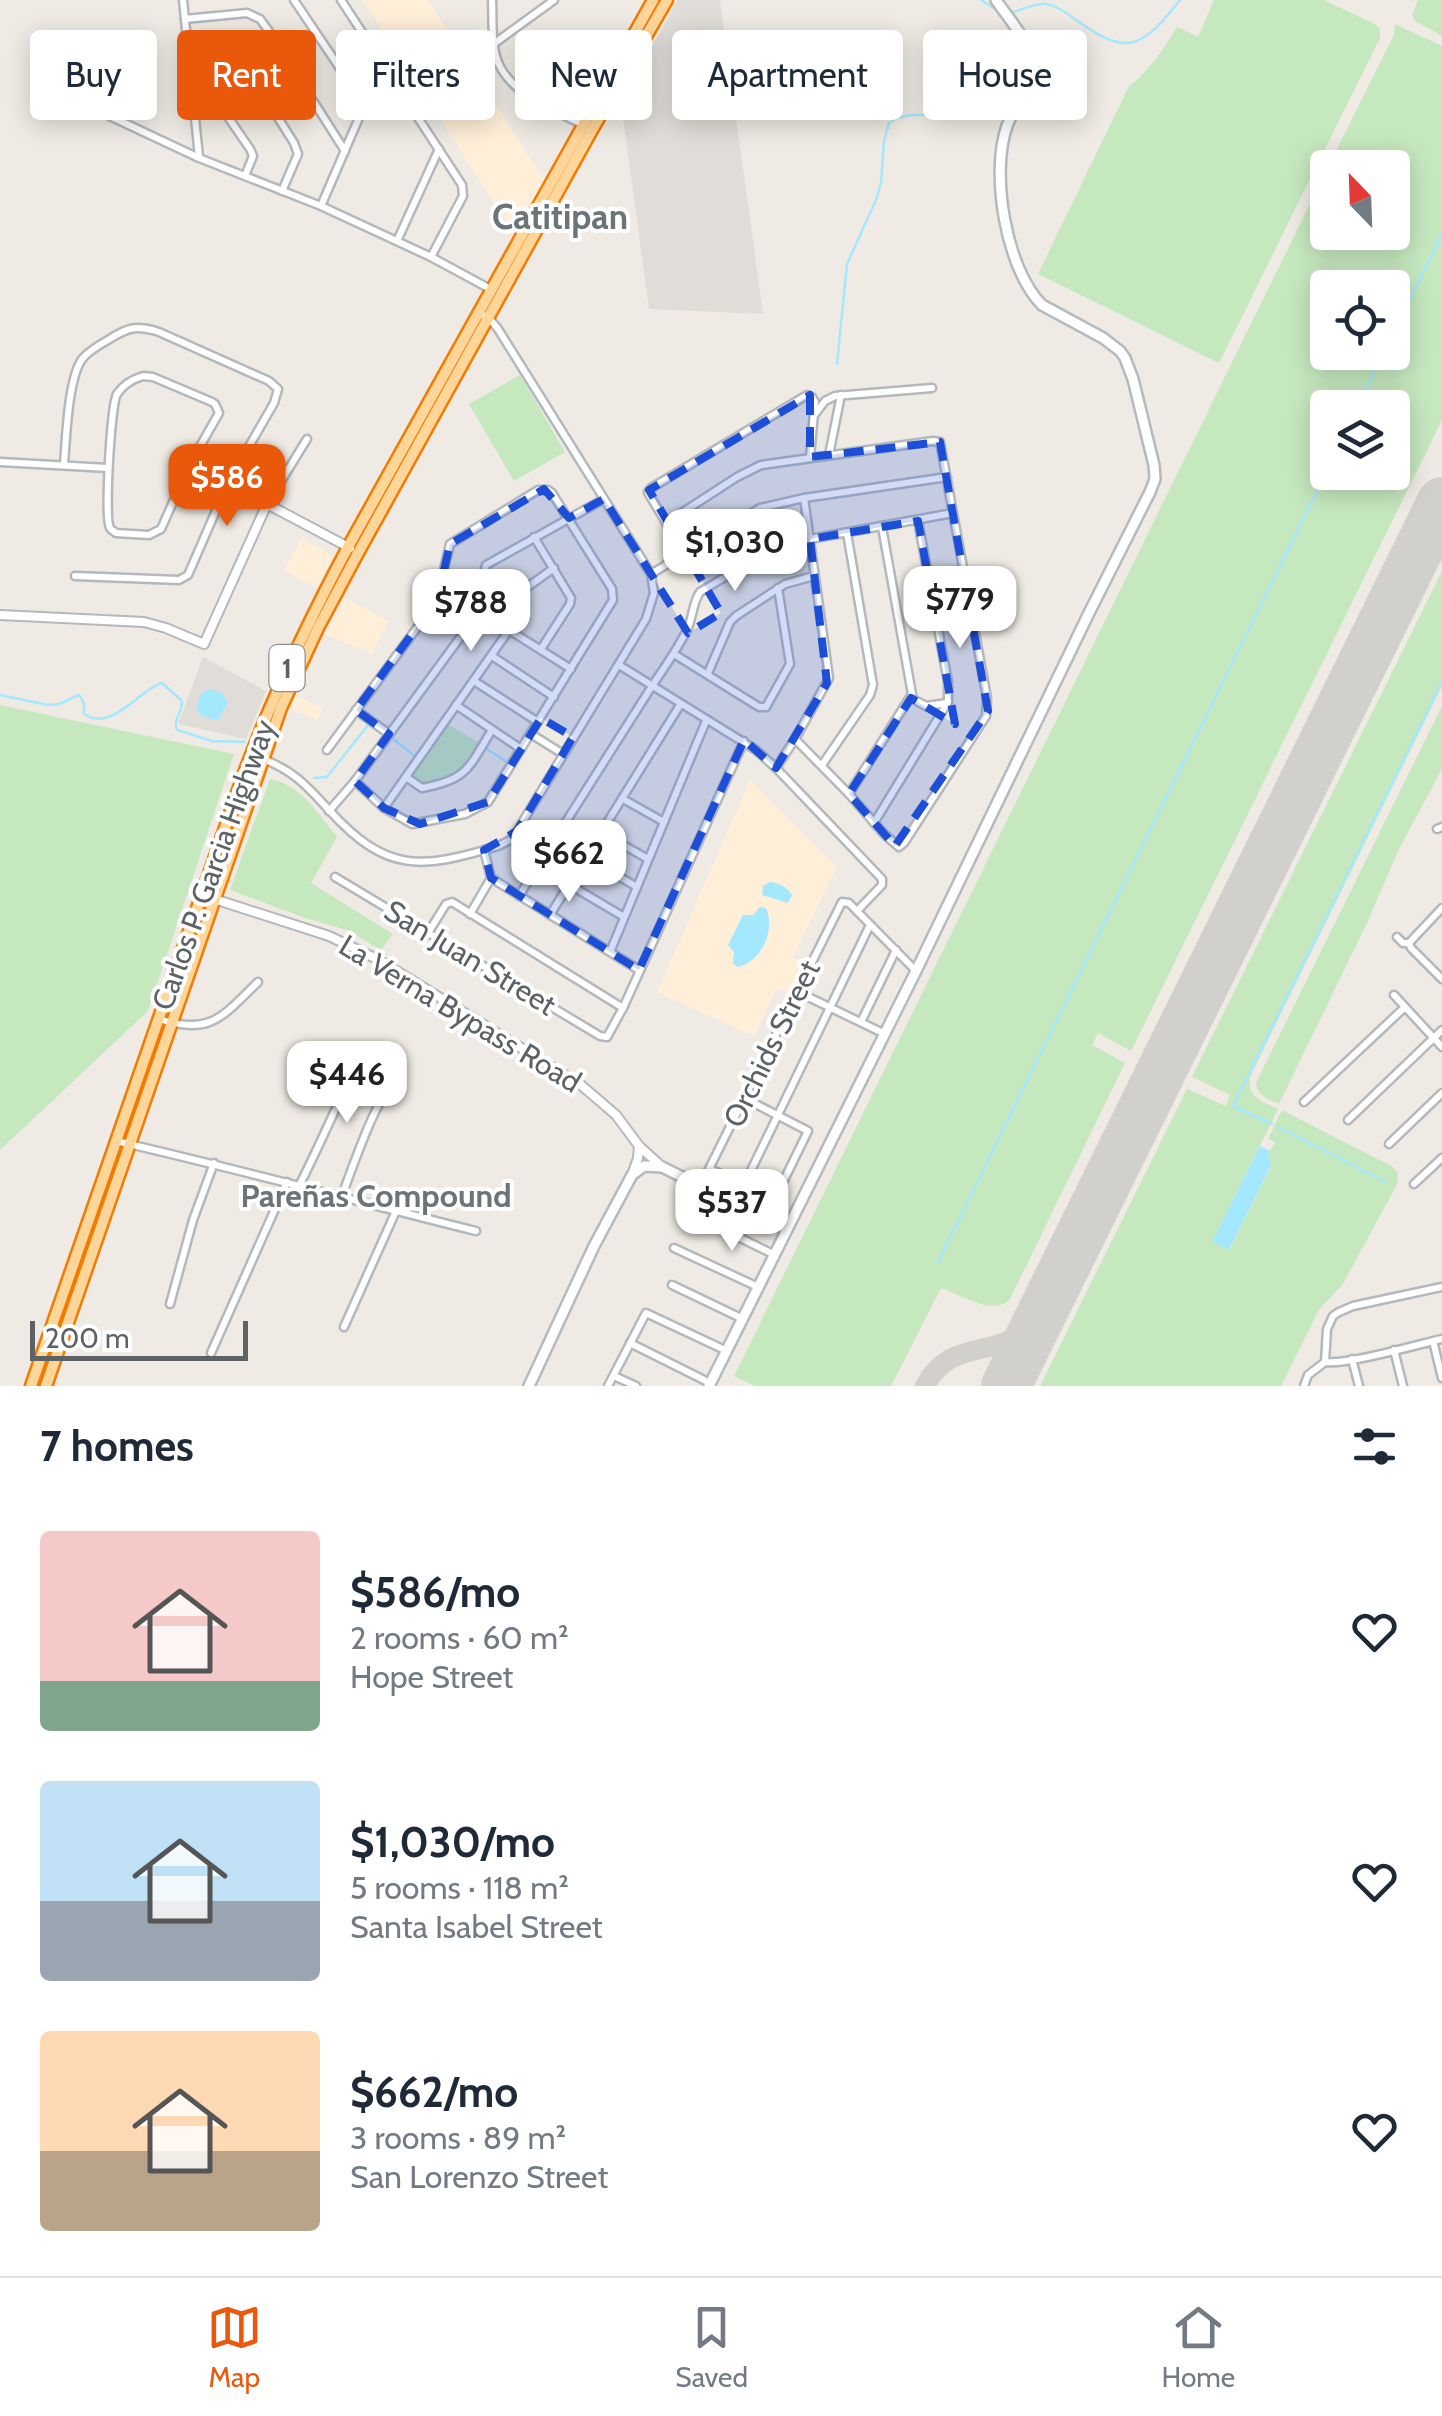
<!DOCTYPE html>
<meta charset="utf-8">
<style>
body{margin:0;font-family:Cabin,sans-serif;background:#f2f2f3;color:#1f2937;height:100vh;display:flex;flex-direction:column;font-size:38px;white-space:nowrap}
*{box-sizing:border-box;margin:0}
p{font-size:32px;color:#747a83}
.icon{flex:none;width:55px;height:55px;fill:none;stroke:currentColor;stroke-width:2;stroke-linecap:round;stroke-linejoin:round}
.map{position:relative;height:1386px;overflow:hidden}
.sheet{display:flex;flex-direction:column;background:#fff;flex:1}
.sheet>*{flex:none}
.hud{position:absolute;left:30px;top:30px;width:1382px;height:90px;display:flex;gap:20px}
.needle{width:65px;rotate:337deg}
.fabs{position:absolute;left:1310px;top:150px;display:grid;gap:20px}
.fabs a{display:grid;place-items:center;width:100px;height:100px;border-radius:10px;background:#fff;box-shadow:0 5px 25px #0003;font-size:50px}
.scale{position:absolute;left:30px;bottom:25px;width:218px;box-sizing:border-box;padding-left:10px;border:5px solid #5c6265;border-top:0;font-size:28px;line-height:35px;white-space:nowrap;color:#5c6265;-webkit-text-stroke:8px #fff;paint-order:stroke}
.price{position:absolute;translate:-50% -85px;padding:0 22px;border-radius:20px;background:#fff;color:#222;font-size:32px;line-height:65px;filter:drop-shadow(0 2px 5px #0008)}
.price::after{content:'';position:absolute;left:50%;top:60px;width:30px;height:22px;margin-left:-15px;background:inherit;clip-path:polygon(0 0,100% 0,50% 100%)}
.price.active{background:#ea580c;color:#fff}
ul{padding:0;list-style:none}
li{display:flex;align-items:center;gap:30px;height:250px;padding:0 40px}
li span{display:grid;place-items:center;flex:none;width:280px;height:200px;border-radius:10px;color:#555}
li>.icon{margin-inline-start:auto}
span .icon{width:120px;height:120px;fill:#fffc;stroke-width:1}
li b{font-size:42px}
h2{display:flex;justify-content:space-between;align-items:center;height:120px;padding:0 40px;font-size:42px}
.pill{padding:0 35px;border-radius:10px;background:#fff;box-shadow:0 5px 25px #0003;font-size:35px;line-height:90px}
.pill.active{background:#ea580c;color:#fff}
.menu{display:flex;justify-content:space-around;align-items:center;height:140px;border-top:2px solid #e0e1e3;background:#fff;font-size:28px;color:#747a83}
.menu a{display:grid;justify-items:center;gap:5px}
.menu .active{color:#ea580c}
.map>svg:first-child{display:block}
.commercial{fill:#ffefd9}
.industrial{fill:#e0ddd8}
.green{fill:#c6e8bf;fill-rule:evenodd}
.water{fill:#a4e8ff}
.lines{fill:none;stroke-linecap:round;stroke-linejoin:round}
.stream{stroke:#a4e8ff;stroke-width:2.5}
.taxiway{stroke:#d1d0cc;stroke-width:20}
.runway{stroke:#d1d0cc;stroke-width:50}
.minor-casing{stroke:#b4b8bc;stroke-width:11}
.tertiary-casing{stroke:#b4b8bc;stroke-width:12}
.secondary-casing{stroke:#b5babf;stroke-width:14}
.trunk-casing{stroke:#f37b00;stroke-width:15}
.minor{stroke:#fff;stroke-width:6}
.tertiary{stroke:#fff;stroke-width:8}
.secondary{stroke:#fff;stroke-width:9}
.trunk{stroke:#ffd69a;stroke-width:10}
.marked{fill:#1d4ed8;fill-opacity:0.2;stroke:#1d4ed8;stroke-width:8;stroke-dasharray:20 12;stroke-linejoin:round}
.labels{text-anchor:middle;stroke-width:8;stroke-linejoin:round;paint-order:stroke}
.shield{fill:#fff;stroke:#8d9193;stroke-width:2.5}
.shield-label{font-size:28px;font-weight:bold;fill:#5c6265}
.street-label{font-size:30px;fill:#5c6265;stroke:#fff}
.neighbourhood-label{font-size:32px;font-weight:bold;fill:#6d7477;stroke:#fff}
.quarter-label{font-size:35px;font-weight:bold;fill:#6d7477;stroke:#fff}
</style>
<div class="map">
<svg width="1442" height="1386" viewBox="0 0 1442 1386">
<rect width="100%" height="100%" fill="#efebe4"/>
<!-- commercial -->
<g class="commercial">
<path d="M363,0H428L545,181L515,235Z"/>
<path d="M301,538L333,556L316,588L284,570Z"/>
<path d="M345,598L389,621L372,654L325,634Z"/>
<path d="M296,696L323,708L317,720L291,709Z"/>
<path d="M750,780L837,867L793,957L809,965L794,995L777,988L754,1036L657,992Z"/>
</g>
<!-- industrial -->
<g class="industrial">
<path d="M678,0H720L763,314L649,309L621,102Z"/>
<path d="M203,657L266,691L246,739L178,724Z"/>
</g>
<!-- green -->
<g class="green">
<path d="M1214,0H1324L1377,25L1380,30V38L1219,363L1038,274L1129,86C1150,71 1164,48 1177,27L1198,37Z"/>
<path d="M1418,0H1442V36L1415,21L1412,15Z"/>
<path d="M1395,24L1442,46V420L1131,1051L1098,1033L1092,1045L1125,1063L1010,1299C993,1317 962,1295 941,1288L891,1386H755L734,1376L1327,169L1328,232H1392V168L1328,167L1394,35ZM1328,288H1392V352H1328ZM1328,408H1392V472H1328Z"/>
<path d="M520,375L565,452L514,481L469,404Z"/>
<path d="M1442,571V686L1250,1077C1247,1097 1263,1102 1278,1109L1213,1241L1230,1249L1271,1166L1268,1155L1275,1142L1268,1139L1282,1110L1393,1167C1400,1174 1399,1179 1395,1188L1343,1284L1318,1311L1281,1386H1040L1187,1089L1226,1106L1230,1095L1192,1077Z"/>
<path d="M0,705L234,754L148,1011L0,1150Z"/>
<path d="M1442,706V769L1398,851L1367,923L1279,1104C1268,1099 1257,1096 1256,1083Z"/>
<path d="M448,724L481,744C464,769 452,783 420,784L409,777Z"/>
<path d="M270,779C301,785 318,813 337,837L311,883L393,934L381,950L347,930L305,918L230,890Z"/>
</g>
<!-- water -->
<g class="water">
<path d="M209,689L221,692L228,702L218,720L203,717L196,710L200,694Z"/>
<path d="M769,882C777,882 789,888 792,895L788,903L762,895L763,886Z"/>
<path d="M760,907L766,908C776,930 761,963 737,967L733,963L734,952L728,945L743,915H753Z"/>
<path d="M1260,1146L1270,1151L1268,1155L1271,1165L1229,1250L1212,1242Z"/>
</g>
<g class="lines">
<!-- stream -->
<g class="stream">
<path d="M981,0L1000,12"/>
<path d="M1007,13C1020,12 1031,3 1045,4C1057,5 1069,15 1079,22C1130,59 1145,44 1180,0"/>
<path d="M1392,335L1442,234"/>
<path d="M837,364L847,264L876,200L881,183L884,141L889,123C902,113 918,115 934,115C989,114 993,65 1011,26"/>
<path d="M1357,408L1384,352"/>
<path d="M0,695L48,705L59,704L79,695L84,703V714C112,733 138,690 162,683L182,701C183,711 173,719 177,730L212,741L245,742"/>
<path d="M393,739L415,756"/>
<path d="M485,748L509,763"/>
<path d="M314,778L327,777L369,724"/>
<path d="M1272,1124L1233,1106L1442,682"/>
<path d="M1278,1127L1386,1182"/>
<path d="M938,1262L1328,468"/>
</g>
<!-- taxiway -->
<g class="taxiway">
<path d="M925,1386C948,1341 988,1357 1023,1333C1033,1326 1038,1318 1044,1308"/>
<path d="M1009,1386L1011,1375"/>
</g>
<!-- runway -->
<path class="runway" d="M1006,1386L1442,502"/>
<!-- minor casing -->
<g class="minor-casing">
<g id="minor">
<path d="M183,0L199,157"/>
<path d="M294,0L364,104"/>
<path d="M341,0L462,185L463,196L431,257"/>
<path d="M492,0C493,18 491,39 496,56C505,92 553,109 583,125"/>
<path d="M185,19L247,13L260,19L268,30L345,151"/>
<path d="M495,43L554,0"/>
<path d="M189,57C210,55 228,50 245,65L294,143L298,154L282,191"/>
<path d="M515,85L562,49"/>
<path d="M193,93L209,95L217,101L250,149L253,156L245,176"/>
<path d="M67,96L199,158L321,206L431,257L492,290"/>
<path d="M321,206L383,62"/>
<path d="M397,241L439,149"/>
<path d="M143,376L153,377L212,402L215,404L219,413L190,464L161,529L149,535L116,533C114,531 111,530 110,528C104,518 111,404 117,394C123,385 133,379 143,376Z"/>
<path d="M815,414L825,401L835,396L932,388"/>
<path d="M829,455L841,395"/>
<path d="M0,462L108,468"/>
<path d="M190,464L267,504L307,439"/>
<path d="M64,465C66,440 68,376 83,358C90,350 99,345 108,340C128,327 136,325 159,332L269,381L278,389L274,403L228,483L188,575L179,580L75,576"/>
<path d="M666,523L737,477L761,465L933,441L940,442L987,698L986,716L904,843L899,847L884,834L849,794L795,739"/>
<path d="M534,537L571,598L570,604L541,649"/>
<path d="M685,554L650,496L648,492L651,488L807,395L812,397L815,402L810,457"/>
<path d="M651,574L760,508L804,498L947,477"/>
<path d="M509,630L571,669"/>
<path d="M674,654L759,707H766L790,664L778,588"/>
<path d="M492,656L554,697"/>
<path d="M619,665L756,750L776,768L882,879V885L857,911"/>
<path d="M708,673L730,622L736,616L785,584L814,576"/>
<path d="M474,681L538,722"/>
<path d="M911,698L926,706L947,703"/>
<path d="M456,705L521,749"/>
<path d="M356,710L389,734"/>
<path d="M531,734L563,754"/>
<path d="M327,750L436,602L450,544L538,490H548L552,493L612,589L613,600L488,802L465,814L412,824L384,808L355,781"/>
<path d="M261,758C294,771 306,785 329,810C387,874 421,869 498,846L510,840L517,831L646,619L654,593L651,574L498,329L489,318L479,313"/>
<path d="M822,765L870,695L873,685L847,533"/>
<path d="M776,768L795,739L829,678L804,498"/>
<path d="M406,777L422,788C469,779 468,768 492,730"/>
<path d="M849,794L912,694L882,527"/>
<path d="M623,799L664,822"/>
<path d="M384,808L509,630L522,591L554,568"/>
<path d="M329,811L355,781L467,628L486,565L604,499"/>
<path d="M874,823L948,702V682L918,521"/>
<path d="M1437,829L1442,827"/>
<path d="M602,833L648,859"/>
<path d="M484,850L491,878L639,970"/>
<path d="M587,858L637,887"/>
<path d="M335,877L600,1036L607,1037L623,1008L744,741"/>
<path d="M570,885L624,917"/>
<path d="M519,896L652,686C664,668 677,650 687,630C693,618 692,604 700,592L765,553L788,543L953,513"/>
<path d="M470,914L491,878"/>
<path d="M550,915L680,705"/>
<path d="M428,933L446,904L452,902L623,1008"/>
<path d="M1397,937L1403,943H1409L1411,948L1442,979"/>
<path d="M1409,943L1442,908"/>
<path d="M610,952L706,721"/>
<path d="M798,992L885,1034"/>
<path d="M1394,995L1442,1047"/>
<path d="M159,1019C211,1036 223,1016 258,982"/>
<path d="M861,1022L896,950"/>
<path d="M746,1099L808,1131L765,1219"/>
<path d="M1304,1102L1405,1007"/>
<path d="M1348,1120L1442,1030"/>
<path d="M116,1141C237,1169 356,1201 476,1231"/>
<path d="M1389,1144L1442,1093"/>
<path d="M710,1169L775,1199"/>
<path d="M1414,1184L1442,1158"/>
<path d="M744,1185L870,925"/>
<path d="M299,1186C322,1141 341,1095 364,1049"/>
<path d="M700,1187L842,902L849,903L916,971"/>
<path d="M341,1198C358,1153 373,1106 401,1067"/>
<path d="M706,1221L775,1255"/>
<path d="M674,1248L758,1287"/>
<path d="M672,1285L743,1319"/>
<path d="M170,1304L193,1220L214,1163"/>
<path d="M344,1327L396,1211"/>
<path d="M1433,1341L1442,1378"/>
<path d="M630,1343L710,1383"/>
<path d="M1394,1350L1403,1386"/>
<path d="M211,1353L287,1182"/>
<path d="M1352,1359L1359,1386"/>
<path d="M1325,1362C1347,1365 1416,1345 1442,1339"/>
<path d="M614,1376L636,1386"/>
<path d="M608,1386L646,1313L727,1351"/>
<path d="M1304,1386L1308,1375L1325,1362L1327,1329L1333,1316L1339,1312L1353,1306L1442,1287"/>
</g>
</g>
<!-- tertiary casing -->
<g class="tertiary-casing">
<g id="tertiary">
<path d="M0,615L144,622L166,628L204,644L267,504L350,548"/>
<path d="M202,895L329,936L379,960L581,1085L616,1115L639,1146L662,1167"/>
<path d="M632,1175L638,1158L639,1146"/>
</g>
</g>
<!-- secondary casing -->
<g class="secondary-casing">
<g id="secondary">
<path d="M529,1386L594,1246L632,1175L644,1166L662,1167L787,1229"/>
<path d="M709,1386L916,971L1088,615L1150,492L1155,479L1154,465L1133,379L1125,358L1120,351L1103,338L1042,305C1006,269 990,173 1007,126C1014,106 1035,83 1031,61C1028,39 1008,18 996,0"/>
</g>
</g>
<!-- trunk casing -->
<g class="trunk-casing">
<g id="trunk">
<path d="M31,1386L243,776C272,697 308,622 348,547L653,0"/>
<path d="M46,1386L281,708L318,628L358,553L592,130L667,0"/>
</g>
</g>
<!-- minor -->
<use href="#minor" class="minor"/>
<!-- tertiary -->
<use href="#tertiary" class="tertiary"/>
<!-- secondary -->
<use href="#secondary" class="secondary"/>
<!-- trunk -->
<use href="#trunk" class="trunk"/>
</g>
<!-- marked area -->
<path class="marked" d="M810,395V457L940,442L988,711L895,846L849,794L911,698L955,724L918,521L810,539L827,683L776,768L744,740L639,970L491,878L484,850L517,831L573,737L541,718L488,802L420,824L384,808L355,781L389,734L356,710L437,600L450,544L544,489L569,518L604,499L688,633L721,613L649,490Z"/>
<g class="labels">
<!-- shield labels -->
<rect class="shield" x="269.5" y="645" width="35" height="46" rx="8"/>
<g class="shield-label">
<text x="287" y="678">1</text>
</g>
<!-- street labels -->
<g class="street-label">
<text transform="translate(214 865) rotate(-70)" y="10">Carlos P. Garcia Highway</text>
<text transform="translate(470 958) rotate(31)" y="10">San Juan Street</text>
<text transform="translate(460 1014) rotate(31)" y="10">La Verna Bypass Road</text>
<text transform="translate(772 1044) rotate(-64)" y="10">Orchids Street</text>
</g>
<!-- neighbourhood labels -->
<g class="neighbourhood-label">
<text x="376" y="1207">Pareñas Compound</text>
</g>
<!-- quarter labels -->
<g class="quarter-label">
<text x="560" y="229">Catitipan</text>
</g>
</g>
</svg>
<div class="fabs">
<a><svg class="needle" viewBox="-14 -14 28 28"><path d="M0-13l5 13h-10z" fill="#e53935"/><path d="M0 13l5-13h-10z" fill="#747a83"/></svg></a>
<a><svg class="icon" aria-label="locate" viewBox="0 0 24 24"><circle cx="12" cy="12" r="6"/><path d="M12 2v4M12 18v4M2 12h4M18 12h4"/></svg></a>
<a><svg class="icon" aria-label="layers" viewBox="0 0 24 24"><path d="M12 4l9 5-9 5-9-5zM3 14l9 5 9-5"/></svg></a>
</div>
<div class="scale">200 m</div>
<b class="price active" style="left:227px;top:529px">$586</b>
<b class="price" style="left:735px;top:594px">$1,030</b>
<b class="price" style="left:960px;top:651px">$779</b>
<b class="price" style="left:471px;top:654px">$788</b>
<b class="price" style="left:569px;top:905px">$662</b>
<b class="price" style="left:347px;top:1126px">$446</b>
<b class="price" style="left:732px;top:1254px">$537</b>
<div class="hud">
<a class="pill">Buy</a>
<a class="pill active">Rent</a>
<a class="pill">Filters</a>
<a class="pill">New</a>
<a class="pill">Apartment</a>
<a class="pill">House</a>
</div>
</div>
<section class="sheet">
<h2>7 homes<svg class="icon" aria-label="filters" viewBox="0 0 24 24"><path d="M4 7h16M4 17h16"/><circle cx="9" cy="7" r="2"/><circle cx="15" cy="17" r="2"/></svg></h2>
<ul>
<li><span style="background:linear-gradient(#f6c9c9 75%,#7fa58c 0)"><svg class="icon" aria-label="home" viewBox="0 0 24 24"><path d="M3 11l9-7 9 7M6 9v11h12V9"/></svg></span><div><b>$586/mo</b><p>2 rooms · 60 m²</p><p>Hope Street</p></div><svg class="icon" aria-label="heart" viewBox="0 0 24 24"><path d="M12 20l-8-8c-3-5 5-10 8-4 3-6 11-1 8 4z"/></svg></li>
<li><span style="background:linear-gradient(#bfe0f5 60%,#9aa5b1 0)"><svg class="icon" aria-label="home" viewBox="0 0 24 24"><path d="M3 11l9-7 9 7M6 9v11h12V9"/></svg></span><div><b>$1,030/mo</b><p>5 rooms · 118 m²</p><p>Santa Isabel Street</p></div><svg class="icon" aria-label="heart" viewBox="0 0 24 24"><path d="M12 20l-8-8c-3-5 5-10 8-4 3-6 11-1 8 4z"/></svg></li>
<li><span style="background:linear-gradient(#ffd9b3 60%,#b9a48a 0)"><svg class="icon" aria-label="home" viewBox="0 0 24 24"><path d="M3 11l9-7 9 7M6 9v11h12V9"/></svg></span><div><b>$662/mo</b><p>3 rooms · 89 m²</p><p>San Lorenzo Street</p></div><svg class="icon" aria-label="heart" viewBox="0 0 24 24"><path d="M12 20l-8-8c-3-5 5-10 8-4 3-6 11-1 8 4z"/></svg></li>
</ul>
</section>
<nav class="menu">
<a class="active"><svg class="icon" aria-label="map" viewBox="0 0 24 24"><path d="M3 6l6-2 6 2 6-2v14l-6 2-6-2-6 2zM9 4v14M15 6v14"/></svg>Map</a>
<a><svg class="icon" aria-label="saved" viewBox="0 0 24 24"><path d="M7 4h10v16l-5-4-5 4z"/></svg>Saved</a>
<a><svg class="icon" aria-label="home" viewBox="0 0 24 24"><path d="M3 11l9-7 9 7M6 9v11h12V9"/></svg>Home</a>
</nav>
